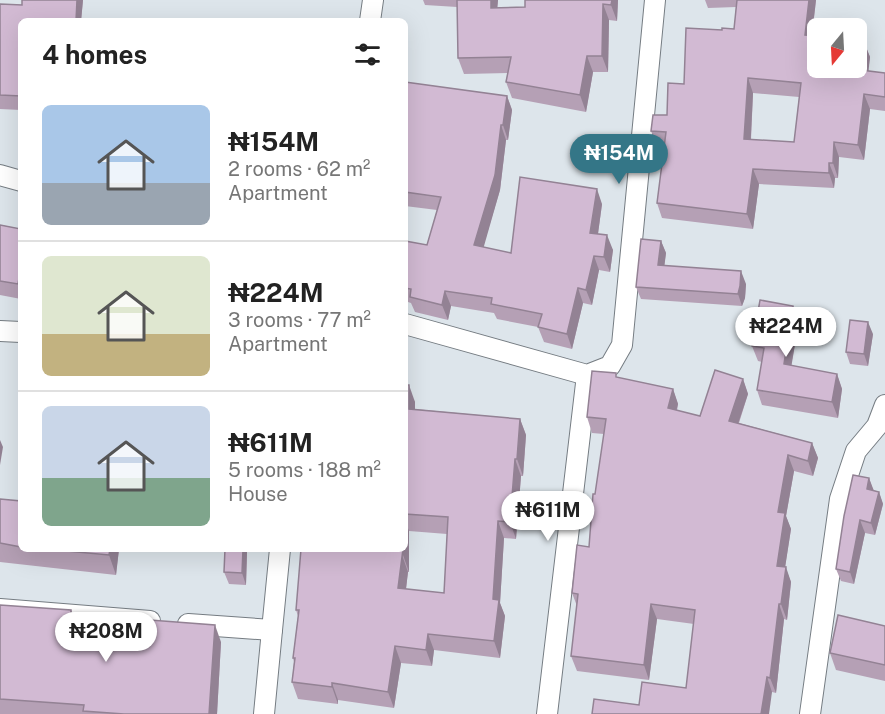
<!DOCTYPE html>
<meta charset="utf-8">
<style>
body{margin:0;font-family:"Public Sans",sans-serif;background:#f2f2f2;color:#222;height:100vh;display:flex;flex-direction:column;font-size:22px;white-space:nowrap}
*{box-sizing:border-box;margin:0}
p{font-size:20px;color:#767676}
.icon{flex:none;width:33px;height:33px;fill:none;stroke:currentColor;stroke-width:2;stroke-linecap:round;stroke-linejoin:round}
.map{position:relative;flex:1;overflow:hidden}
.side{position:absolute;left:18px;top:18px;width:390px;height:534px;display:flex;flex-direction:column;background:#fff;border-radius:9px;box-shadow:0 6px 24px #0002}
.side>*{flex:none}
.needle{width:39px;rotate:198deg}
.controls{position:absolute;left:807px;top:18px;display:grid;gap:12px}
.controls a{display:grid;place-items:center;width:60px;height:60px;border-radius:9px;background:#fff;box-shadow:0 6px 24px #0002;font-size:30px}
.price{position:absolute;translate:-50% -51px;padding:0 14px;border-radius:21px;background:#fff;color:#222;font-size:20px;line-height:39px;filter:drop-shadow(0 2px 3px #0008)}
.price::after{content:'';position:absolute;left:50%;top:36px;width:18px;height:14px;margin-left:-9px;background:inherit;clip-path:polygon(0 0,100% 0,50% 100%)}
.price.selected{background:#347687;color:#fff}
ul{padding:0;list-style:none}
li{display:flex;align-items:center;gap:18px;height:150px;padding:0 24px}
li+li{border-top:2px solid #e0e0e0}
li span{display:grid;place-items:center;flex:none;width:168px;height:120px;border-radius:9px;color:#555}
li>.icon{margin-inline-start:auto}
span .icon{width:72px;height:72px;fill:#fffc;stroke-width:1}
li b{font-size:26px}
h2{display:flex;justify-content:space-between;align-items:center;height:72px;padding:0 24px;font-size:26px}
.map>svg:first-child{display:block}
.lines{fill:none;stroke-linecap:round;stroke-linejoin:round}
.minor-casing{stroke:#757c82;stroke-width:22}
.minor{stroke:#fff;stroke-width:20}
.wall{fill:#b5a0b5;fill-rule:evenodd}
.shaded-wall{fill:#938294}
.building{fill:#d2bad3;stroke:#938294;stroke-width:1.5;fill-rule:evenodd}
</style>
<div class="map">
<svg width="885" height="714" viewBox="0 0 885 714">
<rect width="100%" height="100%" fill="#dde5eb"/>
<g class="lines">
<!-- minor casing -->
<g class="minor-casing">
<g id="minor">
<path d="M370,21L373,0"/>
<path d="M0,175L21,181"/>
<path d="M405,324L587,375L610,366L622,345L655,0"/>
<path d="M0,331L21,332"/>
<path d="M0,609L150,621"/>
<path d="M188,624L272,630L280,549"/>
<path d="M264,714L272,630"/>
<path d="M547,714L587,375"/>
<path d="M810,714L840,499L856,451L877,426L885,405"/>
</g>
</g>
<!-- minor -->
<use href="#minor" class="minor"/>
</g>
<!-- wall -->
<g class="wall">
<path d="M83,0L81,21H21V110L0,109V4L22,5Z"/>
<path d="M423,0H498L497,8L525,7V0H618L617,21L609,20L608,72H593L586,112L512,98L506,82L508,73L464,74L458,58L457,7L425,5Z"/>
<path d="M705,0H816L812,36L864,42L870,57L868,71L885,73V111L870,109L864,160L839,157L838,178H835L834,188L759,184L753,229L662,218L657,203L664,147L657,146L651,131L667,115L684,84L722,30L734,29L736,7L708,8ZM753,93L799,97L794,142L751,140Z"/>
<path d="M405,82L507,96L512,110L508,140H506L500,190L483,247L511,253L602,204L598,234L613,250L610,272L599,270L592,305L583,303L572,349L544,342L538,327L497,319L494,313L451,306L448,320L415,312L411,303L405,301V241L427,245L437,210L405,206Z"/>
<path d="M0,225L21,229V299L0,295Z"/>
<path d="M661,241L666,253L664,266L746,284L745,298L742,306L641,299L636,287Z"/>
<path d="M793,306L799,321L791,366L837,374L842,389L838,418L762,405L757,390L762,362L758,361L752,346Z"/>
<path d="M873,334L868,366L850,364L846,352Z"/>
<path d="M618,378L673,389L678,404L677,411L700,416L743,379L748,394L739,423L812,443L818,458L813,476L794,471L786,516L791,529L785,567L791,582L787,620L784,619L776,693L772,692L639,705L686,688L694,624L657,619L649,680L577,671L571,656L577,606L572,593L589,547L595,494L604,434L592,433L587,417Z"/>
<path d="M405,385L415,402V409L520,419L526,435L523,476H521L516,539L504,538L500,603L505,616L500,658L434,650L432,666L401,663L394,708L338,700V704L298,699L292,682L294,662L293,658L298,616L296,610L405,549ZM409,531L447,534L444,593L406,589L408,572H409Z"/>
<path d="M869,478L873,490L879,492L883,504L875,535L865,533L854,584L841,581L836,569Z"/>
<path d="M0,499L21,501V549H119L116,575L0,562Z"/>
<path d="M247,552L246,585L229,584L224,572Z"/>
<path d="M0,605L71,610L77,625L221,642L217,714H0Z"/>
<path d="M885,626V681L836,670L830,653Z"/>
</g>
<!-- shaded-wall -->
<g class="shaded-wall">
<path d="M77,0H83L81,21H76Z"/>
<path d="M491,0H498L496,24L491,8Z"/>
<path d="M612,0H618L617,21L611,5Z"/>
<path d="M809,0H816L810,50L805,35Z"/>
<path d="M603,4L609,20L608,72L602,56Z"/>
<path d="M864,42L870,57L867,85L861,70Z"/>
<path d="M587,56L593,72L586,112L580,95Z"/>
<path d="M748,78L753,93L750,154L744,139Z"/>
<path d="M864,94L870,109L864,160L858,145Z"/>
<path d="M507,96L512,110L508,140L503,125Z"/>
<path d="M501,125L506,140L500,190L480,260L474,245Z"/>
<path d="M834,142L839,157L838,178L833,163Z"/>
<path d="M829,163L835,178L834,188L829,173Z"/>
<path d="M753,169L759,184L753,229L747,214Z"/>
<path d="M597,189L602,204L596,248L590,233Z"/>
<path d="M607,235L613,250L610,272L604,257Z"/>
<path d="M661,241L666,253L663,277L658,265Z"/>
<path d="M594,256L599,270L592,305L586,290Z"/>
<path d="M741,271L746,284L745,298L742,306L738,294Z"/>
<path d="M19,278L21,284V294L18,284Z"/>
<path d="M578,288L583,303L572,349L567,334Z"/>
<path d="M445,291L451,306L448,320L442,305Z"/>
<path d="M793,306L799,321L789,380L784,364Z"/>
<path d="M868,322L873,334L868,366L864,354Z"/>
<path d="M837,374L842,389L838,418L832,402Z"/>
<path d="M743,379L748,394L734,436L729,421Z"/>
<path d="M409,385L415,402V426L409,409Z"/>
<path d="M673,389L678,404L673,424L668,408Z"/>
<path d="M520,419L526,435L523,476L517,459Z"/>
<path d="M0,440L3,447L0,465Z"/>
<path d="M812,443L818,458L813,476L808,461Z"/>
<path d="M788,455L794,471L786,516L791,529L783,581L777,566L778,512Z"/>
<path d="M515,459L521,476L516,539L510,522Z"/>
<path d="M869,478L874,491L867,489Z"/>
<path d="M879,492L883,504L875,535L871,523Z"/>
<path d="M405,520L409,531V572L403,555V549H405Z"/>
<path d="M860,520L865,533L854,584L850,572Z"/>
<path d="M498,521L504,538L500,603L505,616L500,658L494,641L493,599Z"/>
<path d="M110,549H119L116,575L109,555Z"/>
<path d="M243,549H246L247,552L246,585L242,573Z"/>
<path d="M402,555L408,572L404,605L398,588Z"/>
<path d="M786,567L791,582L787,620L781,604Z"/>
<path d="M651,604L657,619L649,680L644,665Z"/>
<path d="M779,604L784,619L776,693L770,678Z"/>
<path d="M71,610L77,627L70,624Z"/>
<path d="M215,625L221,642L217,714H209Z"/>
<path d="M428,634L434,650L432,666L426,650Z"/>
<path d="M395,646L401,663L394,708L388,692Z"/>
<path d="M767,677L772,692L769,714H761Z"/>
<path d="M332,683L338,700V704L332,687Z"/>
</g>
<!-- building -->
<g class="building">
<path d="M22,0H77L76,21H21V96L0,95V4L22,5Z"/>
<path d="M457,0H491V8L525,7V0H612L611,5L603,4L602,56H587L580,95L506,82L511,57L458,58Z"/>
<path d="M737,0H809L805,35L818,36V68H856V41L864,42L861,70L885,73V97L864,94L858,145L834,142L833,163H829V173L753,169L747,214L657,203L666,132L651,131L653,115H667L668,83L684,84L686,28L722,30V28L734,29ZM748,78L801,83L794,142L744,139Z"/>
<path d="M405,82L507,96L503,125H501L495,175L474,245L511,253L520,177L597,189L590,233L607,235L604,257L594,256L586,290L578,288L567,334L538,327L542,314L491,304L492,298L445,291L442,305L410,297L411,289L405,288V241L427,245L441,197L405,192Z"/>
<path d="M0,225L21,229V278H19L18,284L0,281Z"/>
<path d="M641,239L661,241L658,265L741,271L740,286L738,294L636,287Z"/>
<path d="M760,300L793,306L784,364L837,374L832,402L757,390L764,348L752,346Z"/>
<path d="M850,320L868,322L864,354L846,352Z"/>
<path d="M715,370L743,379L729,421L812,443L808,461L788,455L778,512L785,513L777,566L786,567L781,604H779L770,678L767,677L761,714H592L594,699L639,705L642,682L686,688L695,610L651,604L644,665L571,656L578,594L572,593L577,545L589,547L593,494H595L606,419L587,417L592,371L616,373V377L673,389L668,408L700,416Z"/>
<path d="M405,385H409V409L520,419L517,459H515L510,522L498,521L493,599L499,600L494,641L428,634L426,650L395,646L388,692L332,683V687L292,682L295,658H293L299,610H296L301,549H403L398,588L444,593L448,517L405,514Z"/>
<path d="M853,475L869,478L867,489L879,492L871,523L860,520L850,572L836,569L844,516Z"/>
<path d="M0,499L21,501V547L0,543Z"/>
<path d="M45,549H110L109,555Z"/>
<path d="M225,549H243L242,573L224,572Z"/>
<path d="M0,605L71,610L70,624L123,628L124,618L215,625L209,714H124L83,711L84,705L0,699Z"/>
<path d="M838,615L885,626V665L830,653Z"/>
</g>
</svg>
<div class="controls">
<a><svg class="needle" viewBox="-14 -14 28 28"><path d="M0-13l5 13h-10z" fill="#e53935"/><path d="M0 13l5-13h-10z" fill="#767676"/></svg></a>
</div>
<b class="price selected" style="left:619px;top:185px">₦154M</b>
<b class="price" style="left:786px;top:358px">₦224M</b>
<b class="price" style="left:548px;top:542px">₦611M</b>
<b class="price" style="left:106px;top:663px">₦208M</b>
<section class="side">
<h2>4 homes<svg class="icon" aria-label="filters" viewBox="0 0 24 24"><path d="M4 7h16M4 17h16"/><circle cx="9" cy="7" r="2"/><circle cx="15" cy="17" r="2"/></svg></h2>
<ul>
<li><span style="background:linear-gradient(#a9c7e8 65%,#9aa5b1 0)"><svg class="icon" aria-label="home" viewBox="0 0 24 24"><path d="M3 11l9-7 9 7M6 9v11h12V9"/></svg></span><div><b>₦154M</b><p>2 rooms · 62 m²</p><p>Apartment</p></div></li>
<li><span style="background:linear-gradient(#dfe7d0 65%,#c2b280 0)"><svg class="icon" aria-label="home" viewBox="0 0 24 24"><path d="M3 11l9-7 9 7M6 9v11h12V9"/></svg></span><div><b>₦224M</b><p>3 rooms · 77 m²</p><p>Apartment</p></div></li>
<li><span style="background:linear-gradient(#c9d6e8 60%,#7fa58c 0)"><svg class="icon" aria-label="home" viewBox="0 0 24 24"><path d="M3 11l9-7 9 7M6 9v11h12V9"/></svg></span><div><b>₦611M</b><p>5 rooms · 188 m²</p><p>House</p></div></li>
</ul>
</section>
</div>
